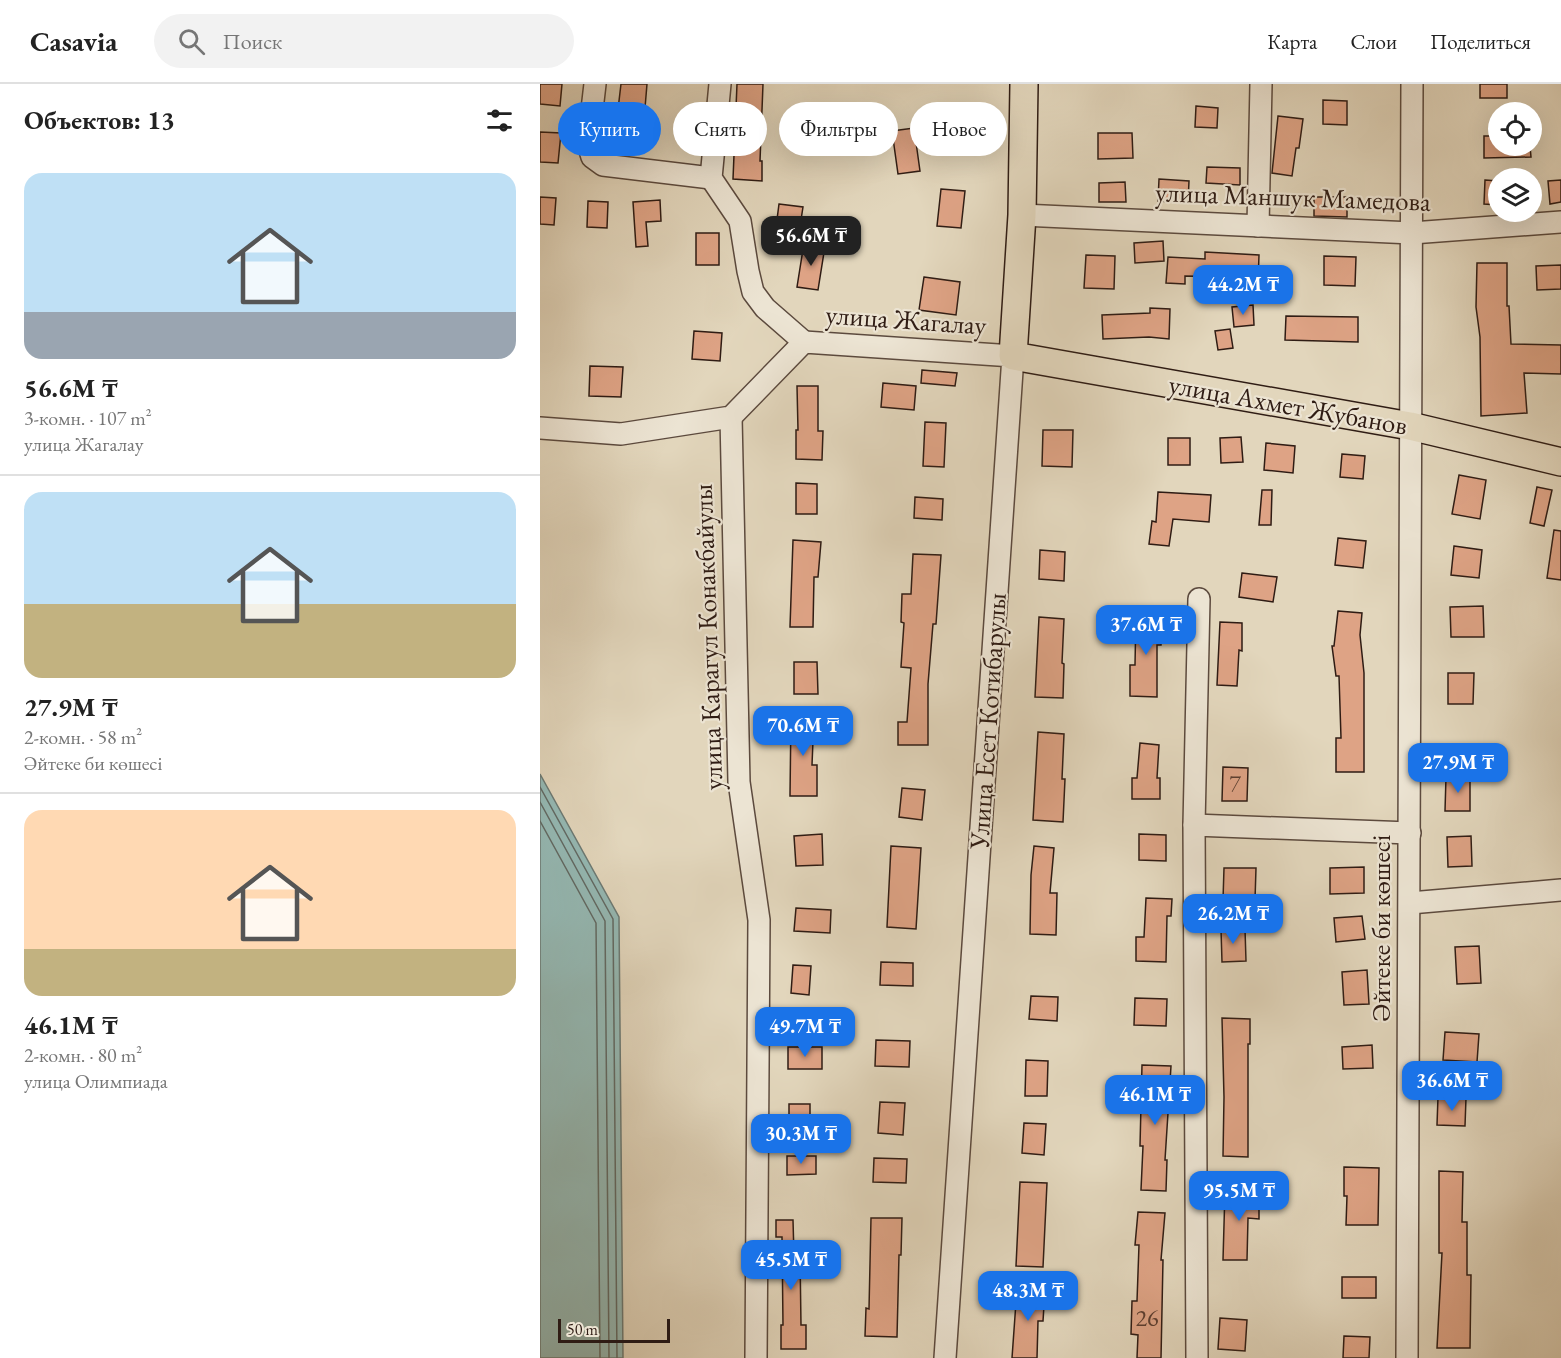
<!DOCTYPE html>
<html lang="ru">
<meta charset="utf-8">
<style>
body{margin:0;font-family:"EB Garamond",serif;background:#f2f2f2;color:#222;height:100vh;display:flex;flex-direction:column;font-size:22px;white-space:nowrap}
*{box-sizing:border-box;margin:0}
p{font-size:20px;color:#767676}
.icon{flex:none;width:33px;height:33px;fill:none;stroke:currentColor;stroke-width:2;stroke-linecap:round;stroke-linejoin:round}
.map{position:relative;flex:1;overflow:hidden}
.side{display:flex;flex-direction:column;background:#fff;width:540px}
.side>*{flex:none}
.guide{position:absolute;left:18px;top:18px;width:570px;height:54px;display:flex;gap:12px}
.controls{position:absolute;left:948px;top:18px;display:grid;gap:12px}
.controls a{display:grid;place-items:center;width:54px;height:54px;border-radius:50%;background:#fff;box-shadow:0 6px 24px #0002;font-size:30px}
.scale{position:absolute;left:18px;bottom:15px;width:112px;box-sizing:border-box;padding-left:6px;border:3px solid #2f1c14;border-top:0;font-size:16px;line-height:21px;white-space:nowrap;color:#2f1c14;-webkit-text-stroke:4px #ece4d3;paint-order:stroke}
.price{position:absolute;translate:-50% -51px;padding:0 14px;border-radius:12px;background:#1a73e8;color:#fff;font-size:20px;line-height:39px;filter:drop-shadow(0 2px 3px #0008)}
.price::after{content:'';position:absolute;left:50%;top:36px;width:18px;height:14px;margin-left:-9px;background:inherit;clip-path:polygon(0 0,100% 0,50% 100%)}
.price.active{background:#222;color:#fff}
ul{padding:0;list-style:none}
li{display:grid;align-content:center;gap:12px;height:318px;padding:0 24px}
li+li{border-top:2px solid #e0e0e0}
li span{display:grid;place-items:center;height:186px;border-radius:18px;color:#555}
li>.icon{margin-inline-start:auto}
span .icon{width:108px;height:108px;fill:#fffc;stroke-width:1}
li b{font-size:26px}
h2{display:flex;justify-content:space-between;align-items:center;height:72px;padding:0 24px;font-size:26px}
.chip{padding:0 21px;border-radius:27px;background:#fff;box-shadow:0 6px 24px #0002;font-size:21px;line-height:54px}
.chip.active{background:#1a73e8;color:#fff}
header{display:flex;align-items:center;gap:36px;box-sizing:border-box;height:84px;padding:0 30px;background:#fff;border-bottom:2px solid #e0e0e0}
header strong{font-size:28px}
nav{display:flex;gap:33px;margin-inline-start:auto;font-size:21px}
.search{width:420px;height:54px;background:#f2f2f2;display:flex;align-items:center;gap:15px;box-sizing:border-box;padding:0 21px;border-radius:33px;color:#767676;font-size:22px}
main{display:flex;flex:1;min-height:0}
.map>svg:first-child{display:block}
.water{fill:#95b9b4;stroke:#6c7a74;stroke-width:1.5}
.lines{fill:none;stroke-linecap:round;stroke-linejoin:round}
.shore{stroke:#626a64;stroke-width:1.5}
.building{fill:#dea385;stroke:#2f1c14;stroke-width:1.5}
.minor-casing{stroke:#5c4a3e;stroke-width:24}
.major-casing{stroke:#2f1c14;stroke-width:30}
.minor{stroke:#ece4d3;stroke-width:21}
.major{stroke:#e2d6bc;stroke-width:27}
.labels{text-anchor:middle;stroke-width:4.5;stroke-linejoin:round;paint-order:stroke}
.number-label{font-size:24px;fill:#5b3e30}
.street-label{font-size:27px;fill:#2f1c14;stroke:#ece4d3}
</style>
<header>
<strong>Casavia</strong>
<div class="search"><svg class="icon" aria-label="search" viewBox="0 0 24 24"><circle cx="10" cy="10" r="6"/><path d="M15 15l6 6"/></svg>Поиск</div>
<nav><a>Карта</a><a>Слои</a><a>Поделиться</a></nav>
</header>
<main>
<section class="side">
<h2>Объектов: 13<svg class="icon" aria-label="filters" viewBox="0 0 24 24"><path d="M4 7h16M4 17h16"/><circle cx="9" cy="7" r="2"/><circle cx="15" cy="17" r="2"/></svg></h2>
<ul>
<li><span style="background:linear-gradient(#bfe0f5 75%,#9aa5b1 0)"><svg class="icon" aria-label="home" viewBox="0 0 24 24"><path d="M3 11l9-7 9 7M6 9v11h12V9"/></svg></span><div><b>56.6M ₸</b><p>3-комн. · 107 m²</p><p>улица Жагалау</p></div></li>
<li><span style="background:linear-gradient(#bfe0f5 60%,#c2b280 0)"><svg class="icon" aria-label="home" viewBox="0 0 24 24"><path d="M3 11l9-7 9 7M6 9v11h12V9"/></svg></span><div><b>27.9M ₸</b><p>2-комн. · 58 m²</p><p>Әйтеке би көшесі</p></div></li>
<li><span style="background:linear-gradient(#ffd9b3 75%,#c2b280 0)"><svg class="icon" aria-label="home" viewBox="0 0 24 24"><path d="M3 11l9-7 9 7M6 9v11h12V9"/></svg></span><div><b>46.1M ₸</b><p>2-комн. · 80 m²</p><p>улица Олимпиада</p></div></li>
</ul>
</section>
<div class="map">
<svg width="1021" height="1274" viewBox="0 0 1021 1274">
<rect width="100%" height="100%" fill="#e2d6bc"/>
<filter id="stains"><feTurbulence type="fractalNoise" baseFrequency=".00333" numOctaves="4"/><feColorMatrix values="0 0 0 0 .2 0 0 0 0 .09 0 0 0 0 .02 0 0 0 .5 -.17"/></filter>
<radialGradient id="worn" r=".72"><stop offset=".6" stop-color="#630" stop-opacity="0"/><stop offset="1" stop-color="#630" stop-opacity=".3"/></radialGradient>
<!-- water -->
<path class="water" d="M0,690L79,833L83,1274H0Z"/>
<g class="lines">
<!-- shore -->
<g class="shore">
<path d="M0,703L73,835L77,1274"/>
<path d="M0,718L65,837L69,1274"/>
<path d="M0,737L56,839L60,1274"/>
</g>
</g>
<!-- building -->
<g class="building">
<path d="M0,0H22L20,22L0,20Z"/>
<path d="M81,0H107L104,36L77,34Z"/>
<path d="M197,0H223L220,77H222V97L193,95Z"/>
<rect x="940" y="0" width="27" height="14"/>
<path d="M783,16L807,17V41L783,40Z"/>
<path d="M656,22L678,24L677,44L655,43Z"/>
<path d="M738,32L763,35L759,64H756L752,92L732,89Z"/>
<path d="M374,44L380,87L358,90L352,47Z"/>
<path d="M0,48L21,49L18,79L0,78Z"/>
<path d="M558,49H592L593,74L558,75Z"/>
<path d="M944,52H958V62H990L991,73L944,74Z"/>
<path d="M667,83L700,84V101L666,99Z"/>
<path d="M619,95L649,97L648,119L618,117Z"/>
<path d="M945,96L958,97V121L944,120Z"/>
<path d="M1021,96V118L1010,120L1008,97Z"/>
<path d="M585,98L586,118H559V99Z"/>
<path d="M401,105L425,107L421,144L397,142Z"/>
<path d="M0,113L16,114L14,141L0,140Z"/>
<path d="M774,113H807V133L774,132Z"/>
<path d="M120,116L121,137L106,138L108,162L96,163L93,118Z"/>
<path d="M48,117L68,118L67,144L47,143Z"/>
<path d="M239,120L263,123L258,155L235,151Z"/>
<rect x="156" y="149" width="23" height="32"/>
<path d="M623,157L624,177L595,179L594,159Z"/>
<path d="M264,159L285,162L278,206L257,203Z"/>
<path d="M665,168L719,171L718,200L701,199V193L645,192V200L626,199L628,173L665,175Z"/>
<path d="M546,171L575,172L574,205L544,204Z"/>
<path d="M784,172L816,173L815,202L784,201Z"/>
<path d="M937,179H967V222H969L971,260L1021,261V290L984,289L987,329L941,332L940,253L936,223Z"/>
<path d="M1021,181V205L997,206L996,182Z"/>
<path d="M384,193L420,198L416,231L379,226Z"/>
<path d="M713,221L714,241L694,243L692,223Z"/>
<path d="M610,224L630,225L629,255L609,253L563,255L562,231L610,229Z"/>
<path d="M746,232L818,233V258L745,256Z"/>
<path d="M690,245L693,264L678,266L675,247Z"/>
<path d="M154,247L182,249L180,277L152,275Z"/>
<path d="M50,282L83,283L81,313L49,312Z"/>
<path d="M382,286L417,289L415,302L381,299Z"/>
<path d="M343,299L376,302L374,326L341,323Z"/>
<path d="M257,302H278V347H283L282,376L256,375V346H258Z"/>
<path d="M385,338L406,339L404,383L383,382Z"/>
<path d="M503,346H533L532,383L502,382Z"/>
<path d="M701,353L703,378L681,379L680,354Z"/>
<rect x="628" y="354" width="22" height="27"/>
<path d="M726,359L755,362L753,389L724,386Z"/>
<path d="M802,370L825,372L823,395L800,393Z"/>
<path d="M919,391L946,396L940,435L912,430Z"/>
<path d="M256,399L277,400V430H256Z"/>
<path d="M997,403L1012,406L1004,442L990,439Z"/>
<path d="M722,406H732L731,441H719Z"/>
<path d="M618,408L671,411L669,438L633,435L629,462L609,460L612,437L616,438Z"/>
<path d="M375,413L403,415L402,436L374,434Z"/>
<path d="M1014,446L1021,447V496L1007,494Z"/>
<path d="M798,454L826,457L823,484L795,481Z"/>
<path d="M253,456L281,458L278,493H274L273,543H250Z"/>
<path d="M914,462L942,466L939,494L911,491Z"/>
<path d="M500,466L525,468L524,497L499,495Z"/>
<path d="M373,470L401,471L396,540H393L388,600V661H358V638H367L371,584L361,583L364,539L361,538L362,510H371Z"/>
<path d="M702,489L737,493L733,518L699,513Z"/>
<path d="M943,522L944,553H911L910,523Z"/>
<path d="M798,527L822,529L820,551L824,589V688H796V654H801L799,592H796L792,562H794Z"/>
<path d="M596,530L622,531L621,561H617V613L590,612V581H595Z"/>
<path d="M499,533L524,535L522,579L524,580L523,614L495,613Z"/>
<path d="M680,538L702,539V567L699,566L697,602L677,601Z"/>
<path d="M254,578H277L278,610H254Z"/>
<path d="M908,589H934L933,620H908Z"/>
<path d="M251,631L274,632L272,681H277V712H250Z"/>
<path d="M498,648L524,650L522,695H525L523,738L493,736Z"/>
<path d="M600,659L619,661L617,694H620V715H592V694H597Z"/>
<path d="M683,683L708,684L707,717H682Z"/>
<path d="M906,693L930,694V727H905Z"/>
<path d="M362,704L385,706L382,736L359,733Z"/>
<path d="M282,750L283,781L256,782L254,752Z"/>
<path d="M599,750L626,751V777L599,776Z"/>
<path d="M931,752L932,782L908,783L907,753Z"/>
<path d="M351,762L381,764L376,845L347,843Z"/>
<path d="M494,762L514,764L510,809H517L516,851L490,850L491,791Z"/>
<path d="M824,783V809L790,810V784Z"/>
<path d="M684,784H716L715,816H683Z"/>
<path d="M606,814L632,815L631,832H627L626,878L596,877V853H604Z"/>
<path d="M256,824L291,826L290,849L254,847Z"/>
<path d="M822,832L825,855L796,858L794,834Z"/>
<path d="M681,845H705L706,877L682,878Z"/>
<path d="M939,862L941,899L917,900L915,863Z"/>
<path d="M341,878L373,879V902L340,901Z"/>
<path d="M253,881L271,882L269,911L251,909Z"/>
<path d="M827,886L829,920L804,921L802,888Z"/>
<path d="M491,912L518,913L517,937L489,935Z"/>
<path d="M595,914L627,915L626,942L594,941Z"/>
<path d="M682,934L710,935V960H708V1073L683,1072L684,1013Z"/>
<path d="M905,948L939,950L937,978L903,976Z"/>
<path d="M336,956L370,957L369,983L335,982Z"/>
<path d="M832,961L833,984L803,985L802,963Z"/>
<rect x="248" y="963" width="34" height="22"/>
<path d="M486,976L508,977L507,1012H485Z"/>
<path d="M602,981L631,982L625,1076H627L626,1107L601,1106L603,1062H600Z"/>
<path d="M898,1013L926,1014L925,1042L897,1041Z"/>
<path d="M340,1018L365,1019L363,1051L338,1049Z"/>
<rect x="249" y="1020" width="21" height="26"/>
<path d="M484,1039L506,1040L504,1071L482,1069Z"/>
<path d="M247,1072H276V1090L247,1091Z"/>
<path d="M334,1074L367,1075L366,1099L333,1098Z"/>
<path d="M804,1083L839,1084L838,1141H806L807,1112H804Z"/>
<path d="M899,1087L923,1088L922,1138H927V1191H931L930,1264H897L902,1169H899Z"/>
<path d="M480,1098L507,1099L503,1183L476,1182Z"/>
<path d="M685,1106L719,1107V1135L708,1134L707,1176H683Z"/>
<path d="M598,1128L625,1129L621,1176H623L621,1274H597L598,1251L591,1250L592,1217H597L599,1161H595Z"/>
<path d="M331,1134H362L361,1171H359L357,1253L325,1252L326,1224L329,1225Z"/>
<path d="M236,1136H253L254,1172H260L261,1241H266V1265H241V1241H243L242,1153H236Z"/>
<rect x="802" y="1193" width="34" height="21"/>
<path d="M477,1204L505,1206L503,1237H498L497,1274H472Z"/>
<path d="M680,1234L707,1236L705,1267L678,1265Z"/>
<path d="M804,1252L830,1253L829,1274H803Z"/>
</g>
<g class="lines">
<!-- minor casing -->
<g class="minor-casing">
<g id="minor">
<path d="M55,0L48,60L52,73L63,81L171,94"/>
<path d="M180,0L171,94L200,137L208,187L213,208L225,224L264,258"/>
<path d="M482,131L872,149L1021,138"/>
<path d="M718,142L721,0"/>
<path d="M191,333L199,698L219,836L216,1274"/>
<path d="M0,344L81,350L191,333L264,258L473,272L405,1274"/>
<path d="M654,741L659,515"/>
<path d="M870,819L1021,806"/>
<path d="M657,1274L654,741L870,749"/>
<path d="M867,1274L872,0"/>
</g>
</g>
<!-- major casing -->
<g class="major-casing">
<path id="major" d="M484,0L482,131L473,272L870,342L1021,378"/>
</g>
<!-- minor -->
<use href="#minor" class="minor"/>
<!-- major -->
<use href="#major" class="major"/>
</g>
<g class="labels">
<!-- number labels -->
<g class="number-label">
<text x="695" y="708">7</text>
<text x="607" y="1242">26</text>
</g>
<!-- street labels -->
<g class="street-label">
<text transform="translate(753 113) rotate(2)" y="9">улица Маншук Мамедова</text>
<text transform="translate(366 236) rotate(4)" y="9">улица Жагалау</text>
<text transform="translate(748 321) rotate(10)" y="9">улица Ахмет Жубанов</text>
<text transform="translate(168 553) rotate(-92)" y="9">улица Карагул Конакбайулы</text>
<text transform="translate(448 637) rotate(-86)" y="9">Улица Есет Котибарулы</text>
<text transform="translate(841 844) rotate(-90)" y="9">Әйтеке би көшесі</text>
</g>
</g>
<rect width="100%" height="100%" filter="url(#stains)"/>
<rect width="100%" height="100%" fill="url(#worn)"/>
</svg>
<div class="controls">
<a><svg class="icon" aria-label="locate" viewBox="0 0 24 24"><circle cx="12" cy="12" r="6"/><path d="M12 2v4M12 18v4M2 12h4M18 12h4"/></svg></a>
<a><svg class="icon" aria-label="layers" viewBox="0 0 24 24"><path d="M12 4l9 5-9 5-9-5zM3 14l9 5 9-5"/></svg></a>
</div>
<div class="scale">50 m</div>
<b class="price active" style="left:271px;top:183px">56.6M ₸</b>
<b class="price" style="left:703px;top:232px">44.2M ₸</b>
<b class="price" style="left:606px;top:572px">37.6M ₸</b>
<b class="price" style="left:263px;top:673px">70.6M ₸</b>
<b class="price" style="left:918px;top:710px">27.9M ₸</b>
<b class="price" style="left:693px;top:861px">26.2M ₸</b>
<b class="price" style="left:265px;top:974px">49.7M ₸</b>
<b class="price" style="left:912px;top:1028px">36.6M ₸</b>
<b class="price" style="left:615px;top:1042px">46.1M ₸</b>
<b class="price" style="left:261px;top:1081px">30.3M ₸</b>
<b class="price" style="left:699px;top:1138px">95.5M ₸</b>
<b class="price" style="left:251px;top:1207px">45.5M ₸</b>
<b class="price" style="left:488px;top:1238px">48.3M ₸</b>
<div class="guide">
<a class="chip active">Купить</a>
<a class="chip">Снять</a>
<a class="chip">Фильтры</a>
<a class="chip">Новое</a>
</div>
</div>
</main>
